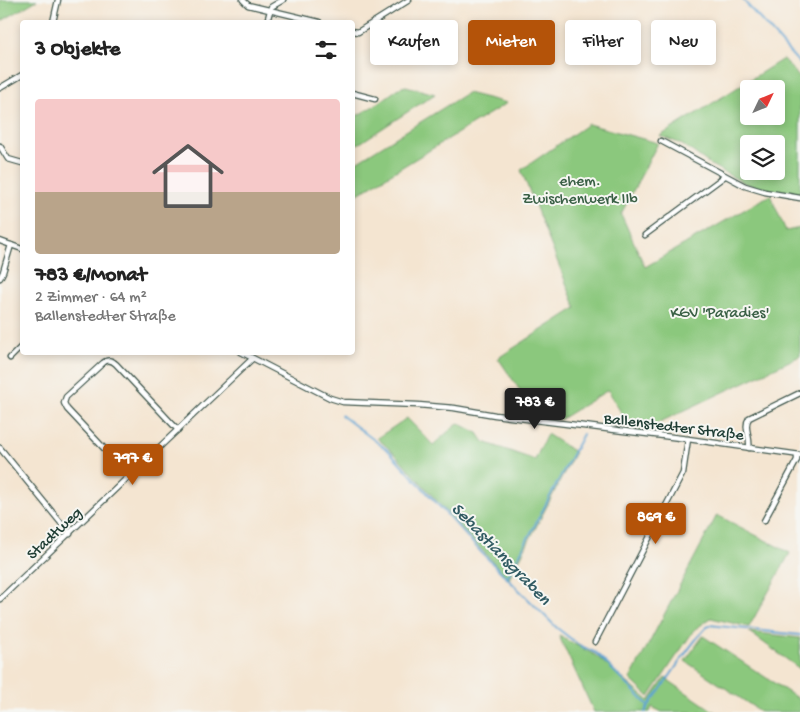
<!DOCTYPE html>
<html lang="de">
<meta charset="utf-8">
<style>
body{margin:0;font-family:"Gochi Hand",sans-serif;background:#f6f6f6;color:#222;height:100vh;display:flex;flex-direction:column;font-size:19px;white-space:nowrap}
*{box-sizing:border-box;margin:0}
p{font-size:16px;color:#767676}
.icon{flex:none;width:28px;height:28px;fill:none;stroke:currentColor;stroke-width:2;stroke-linecap:round;stroke-linejoin:round}
.map{position:relative;flex:1;overflow:hidden}
.sheet{position:absolute;left:20px;top:20px;width:335px;height:335px;display:flex;flex-direction:column;background:#fff;border-radius:5px;box-shadow:0 2px 8px #0003}
.sheet>*{flex:none}
.hud{position:absolute;left:370px;top:20px;width:355px;height:45px;display:flex;gap:10px}
.needle{width:32px;rotate:47deg}
.fabs{position:absolute;left:740px;top:80px;display:grid;gap:10px}
.fabs a{display:grid;place-items:center;width:45px;height:45px;border-radius:5px;background:#fff;box-shadow:0 2px 8px #0003;font-size:25px}
.price{position:absolute;translate:-50% -42px;padding:0 11px;border-radius:5px;background:#b45309;color:#fff;font-size:16px;line-height:32px;filter:drop-shadow(0 1px 2px #0008)}
.price::after{content:'';position:absolute;left:50%;top:30px;width:15px;height:11px;margin-left:-8px;background:inherit;clip-path:polygon(0 0,100% 0,50% 100%)}
.price.active{background:#222;color:#fff}
ul{padding:0;list-style:none}
li{display:grid;align-content:center;gap:10px;height:265px;padding:0 15px}
li span{display:grid;place-items:center;height:155px;border-radius:5px;color:#555}
li>.icon{margin-inline-start:auto}
span .icon{width:90px;height:90px;fill:#fffc;stroke-width:1}
li b{font-size:21px}
h2{display:flex;justify-content:space-between;align-items:center;height:60px;padding:0 15px;font-size:21px}
.pill{padding:0 18px;border-radius:5px;background:#fff;box-shadow:0 2px 8px #0003;font-size:18px;line-height:45px}
.pill.active{background:#b45309;color:#fff}
.map>svg:first-child{display:block}
.green{fill:#8bc87d;stroke:#558258;fill-rule:evenodd}
.lines{fill:none;stroke-linecap:round;stroke-linejoin:round}
.stream{stroke:#5ca2d2;stroke-width:2}
.minor-casing{stroke:#3f564c;stroke-width:7}
.minor{stroke:#fff;stroke-width:4.5}
.labels{text-anchor:middle;stroke-width:4;stroke-linejoin:round;paint-order:stroke}
.park-label{font-size:16px;fill:#3a6046;stroke:#f6f6f2}
.street-label{font-size:16px;fill:#1f3d34;stroke:#f6f6f2}
.water-label{font-size:18px;font-style:italic;fill:#315b63;stroke:#f6f6f2}
</style>
<div class="map">
<svg width="800" height="712" viewBox="0 0 800 712">
<rect width="100%" height="100%" fill="#f6f6f2"/>
<filter id="ink" filterUnits="userSpaceOnUse"><feTurbulence type="fractalNoise" baseFrequency=".02" numOctaves="2"/><feDisplacementMap in="SourceGraphic" scale="10" xChannelSelector="R" yChannelSelector="G"/><feConvolveMatrix kernelMatrix="1 2 1 2 8 2 1 2 1" color-interpolation-filters="sRGB"/></filter>
<filter id="wash" filterUnits="userSpaceOnUse"><feTurbulence type="fractalNoise" baseFrequency=".0096" numOctaves="4" result="noise"/><feDisplacementMap in="SourceGraphic" scale="20" xChannelSelector="R" yChannelSelector="G"/><feGaussianBlur stdDeviation="1.12" result="paint"/><feColorMatrix in="noise" values="0 0 0 0 0 0 0 0 0 0 0 0 0 0 0 0 0 1.4 0 .05"/><feComposite in="paint" operator="in"/></filter>
<g filter="url(#wash)">
<rect width="100%" height="100%" fill="#f4e5d1"/>
<!-- green -->
<g class="green">
<path d="M0,0H37L0,22Z"/>
<path d="M783,59L800,78V195L766,190L744,183L711,165L689,149L679,143L660,136ZM749,89H776V116H749ZM749,144H776V171H749Z"/>
<path d="M406,86L435,94C410,110 385,127 360,143L356,144L352,139L353,118L377,104L399,88Z"/>
<path d="M467,93L507,103L353,197V164Z"/>
<path d="M588,124L658,143L621,214L645,267L770,195L786,231L800,228V356L643,430L644,432L631,430L608,390L561,419L536,414L498,358L576,308L521,170Z"/>
<path d="M407,418L433,445L458,423L478,433L484,442L535,460L547,434L575,452L509,579L455,521L396,455L377,438Z"/>
<path d="M717,515L790,553L749,627L711,618L694,630L649,697L630,679Z"/>
<path d="M749,632L800,638V669Z"/>
<path d="M559,636L595,655L649,701L665,678L715,712H662L652,707L650,712H594Z"/>
<path d="M703,636L800,700V712H761L685,661Z"/>
</g>
<g class="lines">
<!-- stream -->
<g class="stream">
<path d="M743,0L800,64"/>
<path d="M341,415L390,452L482,553L557,628L579,645L596,653L648,705"/>
<path d="M507,578L583,434"/>
<path d="M645,712C650,702 657,695 663,686C678,665 691,642 709,625L800,635"/>
</g>
</g>
</g>
<g filter="url(#ink)">
<g class="lines">
<!-- minor casing -->
<g class="minor-casing">
<g id="minor">
<path d="M243,0L248,5L319,22"/>
<path d="M53,22L58,0"/>
<path d="M267,22L271,7L283,0"/>
<path d="M352,31L358,32L409,0"/>
<path d="M0,88L22,75"/>
<path d="M352,93L375,99"/>
<path d="M661,141L745,186L765,192L800,198"/>
<path d="M0,146L8,159L22,163"/>
<path d="M645,235L725,176"/>
<path d="M0,241L22,249"/>
<path d="M0,278L3,272L11,245"/>
<path d="M241,352L330,398L343,402L418,405L454,408L495,415L688,439L800,455"/>
<path d="M10,358L22,346"/>
<path d="M0,448L70,534"/>
<path d="M749,448C751,437 743,427 749,418L800,393"/>
<path d="M130,476L67,409L64,403L66,397L103,363C107,359 112,360 116,364L178,430"/>
<path d="M764,521L797,460V455"/>
<path d="M0,599L252,359"/>
<path d="M595,642L683,473L688,439"/>
</g>
</g>
<!-- minor -->
<use href="#minor" class="minor"/>
</g>
</g>
<g class="labels">
<!-- park labels -->
<g class="park-label">
<text x="580" y="185">ehem.<tspan x="580" dy="18">Zwischenwerk IIb</tspan></text>
<text x="720" y="317">KGV 'Paradies'</text>
</g>
<!-- street labels -->
<g class="street-label">
<text transform="translate(674 425) rotate(7)" y="6">Ballenstedter Straße</text>
<text transform="translate(53 532) rotate(-43)" y="6">Stadtweg</text>
</g>
<!-- water labels -->
<g class="water-label">
<text transform="translate(502 553) rotate(46)" y="6">Sebastiansgraben</text>
</g>
</g>
</svg>
<div class="fabs">
<a><svg class="needle" viewBox="-14 -14 28 28"><path d="M0-13l5 13h-10z" fill="#e53935"/><path d="M0 13l5-13h-10z" fill="#767676"/></svg></a>
<a><svg class="icon" aria-label="layers" viewBox="0 0 24 24"><path d="M12 4l9 5-9 5-9-5zM3 14l9 5 9-5"/></svg></a>
</div>
<b class="price active" style="left:535px;top:430px">783 €</b>
<b class="price" style="left:133px;top:486px">797 €</b>
<b class="price" style="left:656px;top:545px">869 €</b>
<div class="hud">
<a class="pill">Kaufen</a>
<a class="pill active">Mieten</a>
<a class="pill">Filter</a>
<a class="pill">Neu</a>
</div>
<section class="sheet">
<h2>3 Objekte<svg class="icon" aria-label="filters" viewBox="0 0 24 24"><path d="M4 7h16M4 17h16"/><circle cx="9" cy="7" r="2"/><circle cx="15" cy="17" r="2"/></svg></h2>
<ul>
<li><span style="background:linear-gradient(#f6c9c9 60%,#b9a48a 0)"><svg class="icon" aria-label="home" viewBox="0 0 24 24"><path d="M3 11l9-7 9 7M6 9v11h12V9"/></svg></span><div><b>783 €/Monat</b><p>2 Zimmer · 64 m²</p><p>Ballenstedter Straße</p></div></li>
</ul>
</section>
</div>
